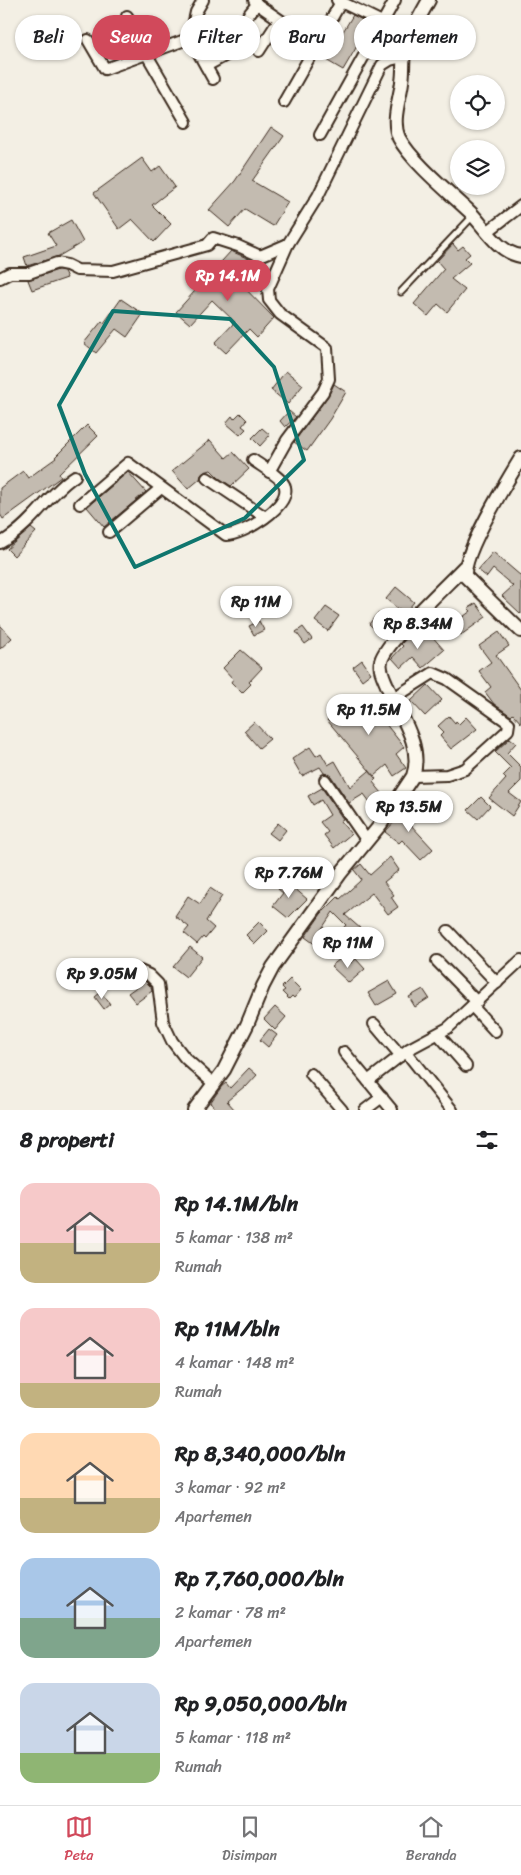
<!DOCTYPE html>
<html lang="id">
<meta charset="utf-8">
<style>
body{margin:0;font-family:Sriracha,sans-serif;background:#f6f6f6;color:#202124;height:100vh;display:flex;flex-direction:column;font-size:19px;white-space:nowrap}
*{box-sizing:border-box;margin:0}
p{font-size:16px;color:#757577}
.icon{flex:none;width:28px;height:28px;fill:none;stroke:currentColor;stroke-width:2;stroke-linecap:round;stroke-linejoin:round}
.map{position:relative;height:1110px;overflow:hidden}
.sheet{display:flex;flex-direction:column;background:#fff;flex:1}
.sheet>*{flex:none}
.top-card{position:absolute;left:15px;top:15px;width:491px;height:45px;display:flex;gap:10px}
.fabs{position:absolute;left:450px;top:75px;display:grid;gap:10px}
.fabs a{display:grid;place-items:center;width:55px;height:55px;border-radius:50%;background:#fff;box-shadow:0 1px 4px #0004;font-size:25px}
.price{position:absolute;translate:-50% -42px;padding:0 11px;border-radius:18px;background:#fff;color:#222;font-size:16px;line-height:32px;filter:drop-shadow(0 1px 2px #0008)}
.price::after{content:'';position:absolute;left:50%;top:30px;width:15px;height:11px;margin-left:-8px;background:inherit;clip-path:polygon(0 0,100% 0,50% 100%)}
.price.on{background:#d1495b;color:#fff}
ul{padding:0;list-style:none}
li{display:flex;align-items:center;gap:15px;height:125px;padding:0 20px}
li span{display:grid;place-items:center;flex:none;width:140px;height:100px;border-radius:15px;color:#555}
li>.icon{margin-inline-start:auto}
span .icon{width:60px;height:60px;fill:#fffc;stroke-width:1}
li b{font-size:21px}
h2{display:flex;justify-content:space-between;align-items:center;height:60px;padding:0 20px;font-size:21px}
.chip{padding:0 18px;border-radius:22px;background:#fff;box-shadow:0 1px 4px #0004;font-size:18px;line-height:45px}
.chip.on{background:#d1495b;color:#fff}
.menu{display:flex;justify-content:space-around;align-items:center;height:70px;border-top:1px solid #e0e0e0;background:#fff;font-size:14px;color:#757577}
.menu a{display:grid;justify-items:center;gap:2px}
.menu .on{color:#d1495b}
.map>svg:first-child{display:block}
.building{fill:#c3bbb0;stroke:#3b2a1e}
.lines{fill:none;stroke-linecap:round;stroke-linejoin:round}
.service-casing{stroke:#3b2a1e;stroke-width:9}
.minor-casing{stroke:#3b2a1e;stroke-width:14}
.tertiary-casing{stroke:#3b2a1e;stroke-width:16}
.service{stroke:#fbf7ec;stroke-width:5}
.minor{stroke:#fbf7ec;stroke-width:10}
.tertiary{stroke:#fbf7ec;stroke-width:12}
.marked{fill:none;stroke:#0f766e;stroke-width:4;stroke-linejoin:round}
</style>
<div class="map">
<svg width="521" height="1110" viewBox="0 0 521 1110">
<rect width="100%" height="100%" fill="#f3efe4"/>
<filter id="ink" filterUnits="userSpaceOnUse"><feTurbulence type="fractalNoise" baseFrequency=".02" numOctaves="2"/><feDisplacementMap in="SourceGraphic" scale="10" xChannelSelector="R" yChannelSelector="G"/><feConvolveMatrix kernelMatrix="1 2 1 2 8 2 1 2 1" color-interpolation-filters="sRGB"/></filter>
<g filter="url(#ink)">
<!-- building -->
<g class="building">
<path d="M353,15L370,24L343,70L319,56L334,31L341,35Z"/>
<path d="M271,127L284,136L252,181L288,202L273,226L245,209L229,227L209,210L235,181Z"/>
<path d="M142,158L152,172L160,166L175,187L152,205L171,224L154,242L132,219L119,229L94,193Z"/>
<path d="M71,220L83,242L59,256L27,266L24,257L56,246L48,233Z"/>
<path d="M453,244L458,250L463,246L470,254L465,258L470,263L451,279L465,290L447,312L438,304L428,316L414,304L444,269L437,261Z"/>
<path d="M231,251L249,259L233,276L274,318L257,337L249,329L226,353L215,343L235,322L212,300L190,324L176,312Z"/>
<path d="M58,270L64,271L67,278L32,290L28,280Z"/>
<path d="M121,299L143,314L127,337L116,329L96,353L84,343L102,321L104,323Z"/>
<path d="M286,371L303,385L288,404L271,390Z"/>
<path d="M334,384L346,392L330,419L307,451L294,442L328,396Z"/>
<path d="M289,411L296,417L285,427L280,421Z"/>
<path d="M240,413L247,420L242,426L246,429L240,435L226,423L232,416L234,419Z"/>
<path d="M87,425L98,436L59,474L61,477L3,519L0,514V488L23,471L28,478L56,458L55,457Z"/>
<path d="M262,428L270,435L260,446L252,438Z"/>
<path d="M210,440L226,458L233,452L249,469L231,486L219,478L211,470L204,472L201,475L200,479L188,489L172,471Z"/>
<path d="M128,472L146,492L104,527L87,507Z"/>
<path d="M31,528L36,532L14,556L7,549Z"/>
<path d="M493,552L521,576V614L502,596L513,586L493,569L487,577L478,570Z"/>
<path d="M396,587L414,602L404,614L386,599Z"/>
<path d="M476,603L486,617L461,635L453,624L471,611L468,608Z"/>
<path d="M326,607L339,616L328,631L315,621Z"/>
<path d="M378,613L390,623L380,634L369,624Z"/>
<path d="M259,621L264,630L254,635L249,626Z"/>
<path d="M0,625L12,638L0,649Z"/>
<path d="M303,627L312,639L305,644L296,632Z"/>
<path d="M419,628L427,638L431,635L444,650L423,668L413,657L401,668L392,658L403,646L401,644L403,642Z"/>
<path d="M499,632L509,646L496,655L521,690V723L513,714L511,716L494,704L485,692L491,687L479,671L491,662L479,646Z"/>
<path d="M241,650L262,668L249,682L251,684L242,693L231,682L233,679L223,668Z"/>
<path d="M362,660L371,673L362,680L353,667Z"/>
<path d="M428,685L442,700L425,716L411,701Z"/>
<path d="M359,695L373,712L379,707L390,718L385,723L404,747L396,754L406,768L394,776L387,765L374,776L327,720Z"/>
<path d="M449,716L455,723L456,721L459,724L466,717L477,729L451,749L440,736L444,732L438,726Z"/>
<path d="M254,722L270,739L259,748L244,731Z"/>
<path d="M510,738L516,743L507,753L521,767V781L509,793L521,802L512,816L489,798L506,779L503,776L511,768L495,752Z"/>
<path d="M310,747L316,756L321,753L328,765L335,761L350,787L369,771L376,779L373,782L382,793L370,802L364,794L349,803L331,776L324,773L320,767L302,776L292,759Z"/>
<path d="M322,788L343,819L340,821L351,834L334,848L324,835L328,832L320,822L330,815L321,800L313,805L308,796Z"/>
<path d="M481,797L490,806L478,819L468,810Z"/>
<path d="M410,805L420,814L410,824L433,849L421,860L402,840L399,843L385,832Z"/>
<path d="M278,823L286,830L278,840L269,833Z"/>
<path d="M390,857L399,870L384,882L394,895L391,897L398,907L388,914L372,893L345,915L361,929L348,944L337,935L346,925L333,912L321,930L325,933L316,945L305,937L321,914L338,897L340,899L360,881L361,879L354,870L361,864L370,875Z"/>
<path d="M288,878L295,884L293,887L307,899L288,918L273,906L283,893L278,889Z"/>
<path d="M210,888L222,896L206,921L214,928L205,939L203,937L197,944L184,933L189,927L175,916L188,896L200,904Z"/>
<path d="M259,922L268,931L255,944L246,935Z"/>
<path d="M190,947L202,957L186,977L173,967Z"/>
<path d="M344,956L351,963L356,959L365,969L349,983L331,966Z"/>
<path d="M290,979L301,990L294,998L292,996L289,999L282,992L285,990L282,987Z"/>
<path d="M145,981L151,987L152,991L136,1003L128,993Z"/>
<path d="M389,981L397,994L376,1006L368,993Z"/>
<path d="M423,989L429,998L415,1007L409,997Z"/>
<path d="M101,992L110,1004L104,1009L95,997Z"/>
<path d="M275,1007L286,1017L275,1030L264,1019Z"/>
<path d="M269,1029L277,1035L268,1047L260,1040Z"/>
<path d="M249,1068L257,1075L246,1087L245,1086L227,1101L235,1110H218L210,1103L222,1086L226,1083L230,1088Z"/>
</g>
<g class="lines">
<!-- service casing -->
<g class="service-casing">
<path id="service" d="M401,292L473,216"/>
</g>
<!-- minor casing -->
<g class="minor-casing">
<g id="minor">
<path d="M254,0L257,4L286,24L319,41"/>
<path d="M337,0L382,22"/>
<path d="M127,16L149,54"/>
<path d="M238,28L257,4"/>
<path d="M189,36L213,79"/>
<path d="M88,40L105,69L185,40L192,30L196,12L203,0"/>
<path d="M259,51L279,20"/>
<path d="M147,55L186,122"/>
<path d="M206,66L248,43"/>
<path d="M284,102L341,2"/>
<path d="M320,135L395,0"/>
<path d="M487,232L521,206"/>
<path d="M0,278L10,273H29L57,263L67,265L77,270L113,271L207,245L213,238L238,246L260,256L288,244"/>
<path d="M269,472L287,440L323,392L329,379L327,348L280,314L269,300L268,289L288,244L318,196L382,65L390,60L403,57"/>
<path d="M207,478L265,517"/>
<path d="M80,504L128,463L226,535C243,535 290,507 285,487C284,479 261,466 253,460"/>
<path d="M109,532L161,488"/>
<path d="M0,543C18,534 35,515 48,500C56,492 65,482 75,476"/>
<path d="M392,699L433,673L447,679L509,723L508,730L465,769L447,775L413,776"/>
<path d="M325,780L367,841"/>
<path d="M448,931L497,983"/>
<path d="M437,961L477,1002"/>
<path d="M79,973L102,974L129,970L140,971L149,975L158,984L163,1022L172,1041L185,1058L214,1084"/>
<path d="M472,1006L495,1031"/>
<path d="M374,1024L401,1056"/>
<path d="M438,1034L466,1066"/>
<path d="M344,1052L392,1110"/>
<path d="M406,1052L452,1110"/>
<path d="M311,1074L342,1110"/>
<path d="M368,1081L409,1049L448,1028L521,960"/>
<path d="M365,1110L382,1097"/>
</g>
</g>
<!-- tertiary casing -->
<g class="tertiary-casing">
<g id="tertiary">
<path d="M429,0C420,16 411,31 405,48C402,59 404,70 402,82C400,99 391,121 399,138C411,161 450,193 470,212C486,228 497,252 521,256"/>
<path d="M521,458C507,481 463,553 465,576L521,631"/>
<path d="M194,1110L224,1070L247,1025L263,986L273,967L340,874L381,824L413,776C424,744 397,712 386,683C383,676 379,668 381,661C386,641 447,585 464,567"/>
</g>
</g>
<!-- service -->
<use href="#service" class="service"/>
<!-- minor -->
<use href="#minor" class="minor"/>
<!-- tertiary -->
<use href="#tertiary" class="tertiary"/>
</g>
</g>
<!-- marked area -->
<path class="marked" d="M113,311L230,319L274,367L304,460L245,518L135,567L85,474L59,405Z"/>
</svg>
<div class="fabs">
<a><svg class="icon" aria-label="locate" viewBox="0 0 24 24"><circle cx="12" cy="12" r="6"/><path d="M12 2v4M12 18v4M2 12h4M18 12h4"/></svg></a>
<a><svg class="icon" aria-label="layers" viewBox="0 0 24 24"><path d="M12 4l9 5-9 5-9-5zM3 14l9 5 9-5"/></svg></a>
</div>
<b class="price on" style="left:228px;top:302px">Rp 14.1M</b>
<b class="price" style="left:256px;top:628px">Rp 11M</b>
<b class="price" style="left:418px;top:650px">Rp 8.34M</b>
<b class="price" style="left:369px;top:736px">Rp 11.5M</b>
<b class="price" style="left:409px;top:833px">Rp 13.5M</b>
<b class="price" style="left:289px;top:899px">Rp 7.76M</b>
<b class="price" style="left:348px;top:969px">Rp 11M</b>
<b class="price" style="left:102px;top:1000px">Rp 9.05M</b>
<div class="top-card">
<a class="chip">Beli</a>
<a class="chip on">Sewa</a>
<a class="chip">Filter</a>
<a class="chip">Baru</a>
<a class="chip">Apartemen</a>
</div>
</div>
<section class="sheet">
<h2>8 properti<svg class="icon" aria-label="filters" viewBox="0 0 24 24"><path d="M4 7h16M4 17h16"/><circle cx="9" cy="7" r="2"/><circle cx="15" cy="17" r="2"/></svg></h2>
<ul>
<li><span style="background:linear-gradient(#f6c9c9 60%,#c2b280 0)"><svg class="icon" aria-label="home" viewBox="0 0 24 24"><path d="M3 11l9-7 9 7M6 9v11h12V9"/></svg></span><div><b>Rp 14.1M/bln</b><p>5 kamar · 138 m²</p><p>Rumah</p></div></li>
<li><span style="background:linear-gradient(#f6c9c9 75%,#c2b280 0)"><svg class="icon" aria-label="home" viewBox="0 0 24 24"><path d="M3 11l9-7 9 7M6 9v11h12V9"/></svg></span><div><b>Rp 11M/bln</b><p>4 kamar · 148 m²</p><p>Rumah</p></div></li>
<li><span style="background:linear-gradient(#ffd9b3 65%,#c2b280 0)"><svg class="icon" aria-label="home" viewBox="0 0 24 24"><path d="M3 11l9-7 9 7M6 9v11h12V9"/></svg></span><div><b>Rp 8,340,000/bln</b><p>3 kamar · 92 m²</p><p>Apartemen</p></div></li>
<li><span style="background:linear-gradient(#a9c7e8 60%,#7fa58c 0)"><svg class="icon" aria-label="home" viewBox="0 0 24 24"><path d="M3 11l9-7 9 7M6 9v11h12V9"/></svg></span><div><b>Rp 7,760,000/bln</b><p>2 kamar · 78 m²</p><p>Apartemen</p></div></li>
<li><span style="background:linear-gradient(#c9d6e8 70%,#8fb573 0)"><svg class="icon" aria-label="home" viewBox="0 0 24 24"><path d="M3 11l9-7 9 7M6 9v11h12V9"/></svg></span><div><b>Rp 9,050,000/bln</b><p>5 kamar · 118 m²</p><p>Rumah</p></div></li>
</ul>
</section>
<nav class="menu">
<a class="on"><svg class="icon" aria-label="map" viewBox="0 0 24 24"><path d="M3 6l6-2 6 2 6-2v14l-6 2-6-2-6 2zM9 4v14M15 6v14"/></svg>Peta</a>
<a><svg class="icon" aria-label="saved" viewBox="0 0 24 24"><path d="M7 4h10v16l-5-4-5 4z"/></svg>Disimpan</a>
<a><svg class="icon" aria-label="home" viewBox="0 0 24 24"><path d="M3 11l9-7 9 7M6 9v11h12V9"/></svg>Beranda</a>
</nav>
